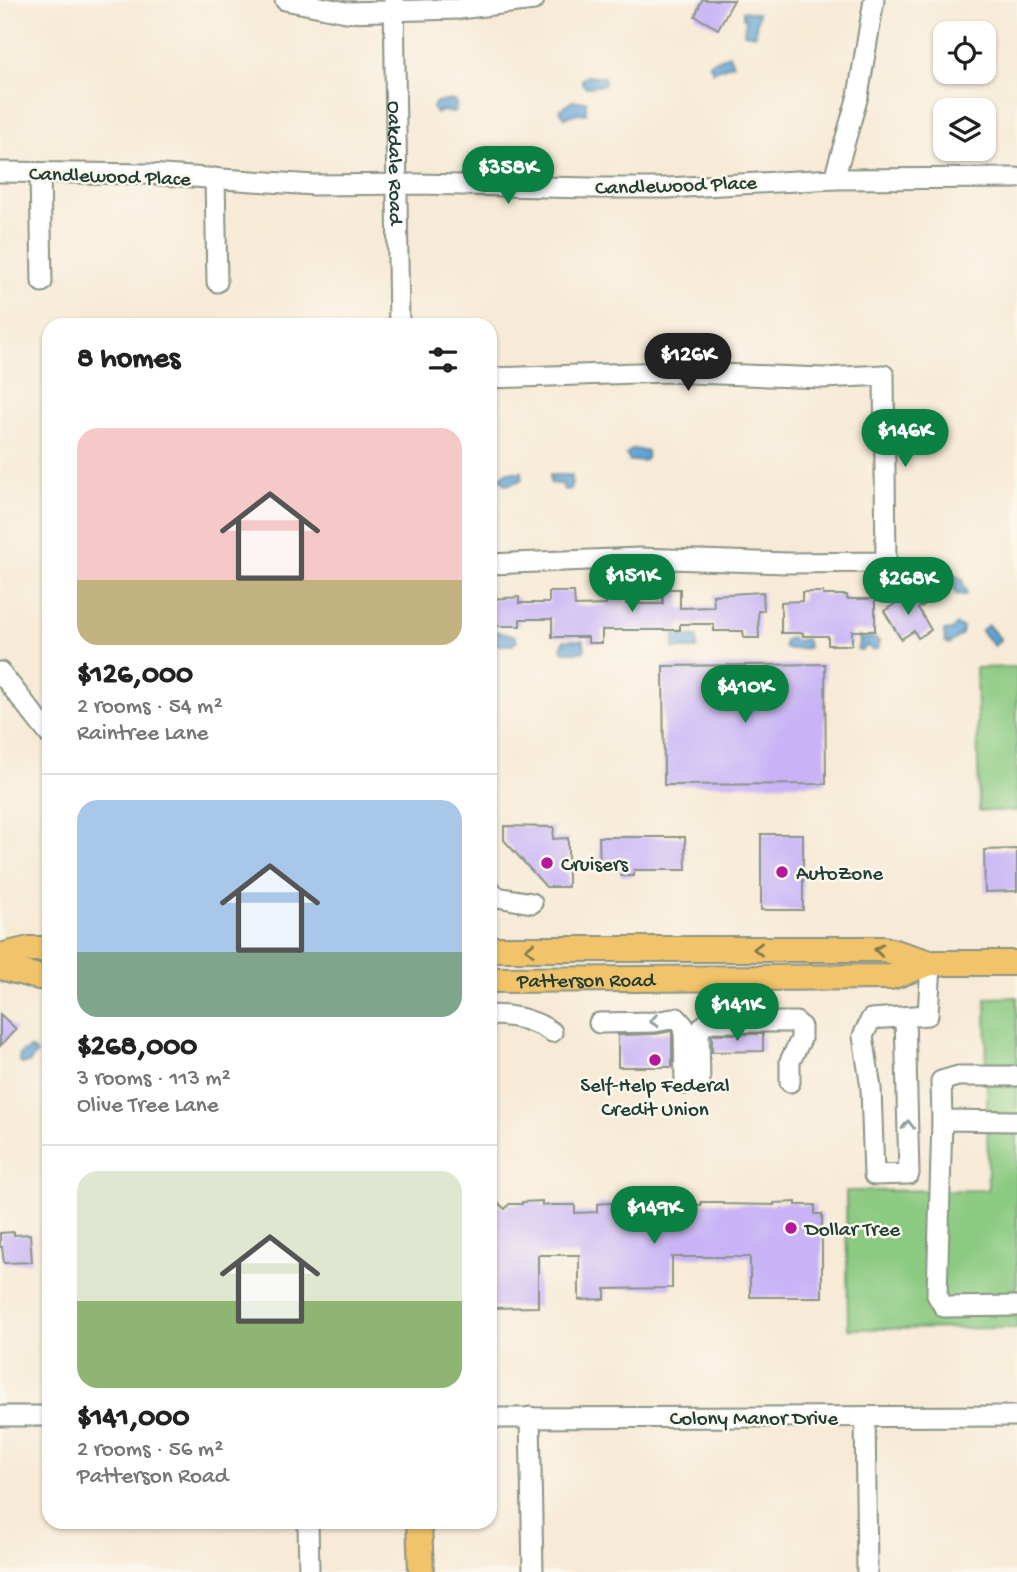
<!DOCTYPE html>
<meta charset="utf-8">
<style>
body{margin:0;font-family:"Gochi Hand",sans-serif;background:#f6f6f6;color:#222;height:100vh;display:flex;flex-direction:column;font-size:26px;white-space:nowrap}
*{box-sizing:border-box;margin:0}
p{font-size:23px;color:#767676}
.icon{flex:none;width:38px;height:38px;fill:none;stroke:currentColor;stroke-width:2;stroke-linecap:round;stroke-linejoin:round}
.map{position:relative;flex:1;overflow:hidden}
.side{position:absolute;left:42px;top:318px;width:455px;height:1211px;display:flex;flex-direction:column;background:#fff;border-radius:21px;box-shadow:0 2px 5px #0004}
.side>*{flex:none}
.controls{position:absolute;left:933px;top:21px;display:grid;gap:14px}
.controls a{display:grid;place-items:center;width:63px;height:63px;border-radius:14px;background:#fff;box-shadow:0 2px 5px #0004;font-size:35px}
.price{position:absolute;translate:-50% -60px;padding:0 16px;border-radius:24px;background:#0b8043;color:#fff;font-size:23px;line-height:46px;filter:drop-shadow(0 2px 4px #0008)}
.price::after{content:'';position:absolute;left:50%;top:42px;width:21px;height:16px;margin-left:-10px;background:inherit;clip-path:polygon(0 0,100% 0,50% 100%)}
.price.selected{background:#222;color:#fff}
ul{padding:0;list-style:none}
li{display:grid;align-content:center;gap:14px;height:371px;padding:0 35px}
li+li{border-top:2px solid #e0e0e0}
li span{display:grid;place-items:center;height:217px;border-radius:21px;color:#555}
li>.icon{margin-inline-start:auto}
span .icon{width:126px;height:126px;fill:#fffc;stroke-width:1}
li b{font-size:30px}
h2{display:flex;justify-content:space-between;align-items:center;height:84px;padding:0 35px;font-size:30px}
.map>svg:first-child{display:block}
.green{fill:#8bca81;stroke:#55845a;stroke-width:2}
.water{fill:#61a3d5;stroke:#407084;stroke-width:2}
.building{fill:#c7b3f6}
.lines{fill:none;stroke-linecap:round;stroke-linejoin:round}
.minor-casing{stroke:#8b9485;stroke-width:23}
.major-casing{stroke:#8b9485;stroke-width:28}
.minor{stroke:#fff;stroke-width:19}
.major{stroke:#f1c36a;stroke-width:24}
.oneway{stroke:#7d794c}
.oneway2{stroke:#8f9e9a}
.poi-dot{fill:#b5179e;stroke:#fbf7ec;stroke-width:2.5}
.labels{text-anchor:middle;stroke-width:5;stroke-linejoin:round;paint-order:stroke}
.street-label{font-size:21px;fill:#1f3d34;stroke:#fbf7ec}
.poi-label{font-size:21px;fill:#1f3d34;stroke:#fbf7ec;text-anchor:start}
</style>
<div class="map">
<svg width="1017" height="1572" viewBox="0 0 1017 1572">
<rect width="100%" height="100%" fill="#fbf7ec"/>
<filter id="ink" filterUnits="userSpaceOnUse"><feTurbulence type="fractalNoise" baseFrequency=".0143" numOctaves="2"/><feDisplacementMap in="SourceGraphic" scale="14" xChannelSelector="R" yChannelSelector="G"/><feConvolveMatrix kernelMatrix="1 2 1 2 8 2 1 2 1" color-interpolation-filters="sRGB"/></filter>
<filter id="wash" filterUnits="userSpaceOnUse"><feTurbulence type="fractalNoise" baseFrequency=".00686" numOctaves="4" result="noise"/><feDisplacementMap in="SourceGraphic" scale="28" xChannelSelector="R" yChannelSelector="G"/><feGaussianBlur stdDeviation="1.57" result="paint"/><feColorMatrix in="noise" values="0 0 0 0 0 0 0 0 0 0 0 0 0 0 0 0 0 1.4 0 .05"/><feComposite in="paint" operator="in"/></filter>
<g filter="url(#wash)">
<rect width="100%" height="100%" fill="#f7ead6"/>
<!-- green -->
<g class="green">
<path d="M1017,667V811H979L976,668Z"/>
<path d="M1017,997V1328L848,1329L846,1191L988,1190L986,998Z"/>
</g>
<!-- water -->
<g class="water">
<path d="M743,11L758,13L755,35L744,33L746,19L743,18Z"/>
<path d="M729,55L733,64L713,72L709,63Z"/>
<path d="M587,76L604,77L605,85L586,87L582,83V79Z"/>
<path d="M453,100L456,103V111L453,113L443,111L436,113L433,108L436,102Z"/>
<path d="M572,101H586V114L577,113L565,118L560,110Z"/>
<path d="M632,449L647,451V458L644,461H630L626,454Z"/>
<path d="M506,472H522V480L506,485L500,478Z"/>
<path d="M550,475H572L571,489L564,490L562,484L550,483Z"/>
<path d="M957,576L963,580V585L967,592L966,595L956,594L951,579Z"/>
<path d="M956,625L963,628L962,634L949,644L945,641L944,631L952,630Z"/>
<path d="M988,625L1001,640L994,646L981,631Z"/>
<path d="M495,631L515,636L517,641L512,645H494L491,638Z"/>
<path d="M674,635L697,637V649H674Z"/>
<path d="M859,637L864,639L871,637L879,641V648L872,650L867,645L862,651L857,649L860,644Z"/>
<path d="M791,638L796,641L805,639L808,643V648L788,649L784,646L785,640Z"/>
<path d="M564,640H583L585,648L583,652H564L561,648Z"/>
<path d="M30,1048L37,1053L29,1063L22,1064L19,1060L20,1054Z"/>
</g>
<g id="blocks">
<!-- building -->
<g class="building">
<path d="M702,0H734L718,29L695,16Z"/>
<path d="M663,589H680V608L714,607L713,595L763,592L764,611H758L759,638H744L743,631H714V624H680V630H602V643H588V637H552V619H520V626H492V599L519,597V603H549V592H574L575,606L606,605L608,593L626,592V604H663Z"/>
<path d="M915,591L924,605L918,608L931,630L918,638L914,631L901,639L884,611Z"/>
<path d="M802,592H823V595H847V599H875V631H852V645H828V636H803V633H781V602L802,601Z"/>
<path d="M825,664L826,784L664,785L663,666Z"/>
<path d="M504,826L554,827L553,839L568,838V887H546L504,840Z"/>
<rect x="761" y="834" width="42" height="76"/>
<path d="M599,837H685L686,870H634V876H621V870H600Z"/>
<path d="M1017,849V891L985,892L984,850Z"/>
<path d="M0,1014L16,1029L0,1046Z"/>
<path d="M672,1031V1067H618V1035L655,1034Z"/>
<path d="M714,1034H763V1051L712,1052V1035Z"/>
<path d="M542,1201V1205H575V1213L597,1212V1204L607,1203L701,1205V1202H723V1204L774,1205V1203L796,1202V1205H815V1214H822V1297H750V1257H672V1288L605,1289V1299L579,1300V1255H538V1307L491,1308L490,1215L499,1204L505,1209L509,1204H522V1202Z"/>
<path d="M14,1232V1235L30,1234L32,1262L4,1263L2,1247H0V1233Z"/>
</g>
</g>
</g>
<g filter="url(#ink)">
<use href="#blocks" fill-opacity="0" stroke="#8b9485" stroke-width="2"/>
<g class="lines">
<!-- minor casing -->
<g class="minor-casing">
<g id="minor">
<path d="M285,0L346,12L459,9L534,0"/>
<path id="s1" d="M394,0L399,326"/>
<path d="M0,172L148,174L314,185L417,184L590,188H667L834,179L1017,178"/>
<path d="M40,173L42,282"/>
<path d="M215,178L217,282"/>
<path d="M834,179L858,96L874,0"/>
<path d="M490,378L665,372L823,378L884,375L886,562L787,563L640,558L490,564"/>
<path d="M0,672L49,734"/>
<path d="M490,890L497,897L532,903"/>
<path d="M490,1015C513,1015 533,1019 552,1032"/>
<path d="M905,1017L909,1174L874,1175L871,1088L863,1036L871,1019L928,1015L931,963"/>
<path d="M599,1023L655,1022L677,1018L684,1026L685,1084"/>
<path d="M1017,1076H958L941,1081L942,1120L1017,1121"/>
<path d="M700,1084L699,1032L704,1025L712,1022H796L801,1027V1039L790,1061V1082"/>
<path d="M942,1120L937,1295L944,1307L1017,1306"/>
<path d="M0,1416H49"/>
<path d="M530,1417L533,1572"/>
<path d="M865,1417L867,1572"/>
<path d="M490,1418L1017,1416"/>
<path d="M308,1522L309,1572"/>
</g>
</g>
<!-- major casing -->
<g class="major-casing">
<g id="major">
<path d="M490,949H884L931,963H1017"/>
<path d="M0,956L29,949H49"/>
<path d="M0,967L38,977H49"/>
<path id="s2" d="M490,980L891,977L931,963"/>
<path d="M419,1522L421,1572"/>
</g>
</g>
<!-- minor -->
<use href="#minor" class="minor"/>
<!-- major -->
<use href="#major" class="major"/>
</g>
<!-- one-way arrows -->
<defs><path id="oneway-chevron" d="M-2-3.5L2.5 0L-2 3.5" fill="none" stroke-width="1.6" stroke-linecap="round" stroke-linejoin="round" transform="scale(1.75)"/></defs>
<g class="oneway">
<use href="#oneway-chevron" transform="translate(530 949) rotate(180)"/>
<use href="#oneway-chevron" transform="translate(758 949) rotate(-180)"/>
<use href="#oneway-chevron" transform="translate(879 950) rotate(-174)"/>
</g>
<g class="oneway2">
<use href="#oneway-chevron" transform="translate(654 1021) rotate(174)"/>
<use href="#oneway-chevron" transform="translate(908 1125) rotate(-91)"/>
</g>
</g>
<!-- markers -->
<g class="poi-dot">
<circle cx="547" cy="863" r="7"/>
<circle cx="782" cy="872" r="7"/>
<circle cx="655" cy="1060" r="7"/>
<circle cx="791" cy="1228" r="7"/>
</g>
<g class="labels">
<!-- street labels -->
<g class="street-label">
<text dy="7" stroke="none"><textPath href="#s1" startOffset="163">Oakdale Road</textPath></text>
<text transform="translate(110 175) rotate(2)" y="7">Candlewood Place</text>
<text transform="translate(676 184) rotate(-2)" y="7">Candlewood Place</text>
<text dy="7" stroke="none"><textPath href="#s2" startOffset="96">Patterson Road</textPath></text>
<text x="754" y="1424">Colony Manor Drive</text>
</g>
<!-- poi labels -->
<g class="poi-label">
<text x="561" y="870">Cruisers</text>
<text x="796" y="879">AutoZone</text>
<text x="655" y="1091" text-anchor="middle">Self-Help Federal<tspan x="655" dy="24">Credit Union</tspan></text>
<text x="805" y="1235">Dollar Tree</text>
</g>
</g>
</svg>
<div class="controls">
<a><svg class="icon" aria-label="locate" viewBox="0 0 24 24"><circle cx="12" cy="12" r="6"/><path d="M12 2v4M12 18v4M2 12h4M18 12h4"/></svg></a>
<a><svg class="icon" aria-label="layers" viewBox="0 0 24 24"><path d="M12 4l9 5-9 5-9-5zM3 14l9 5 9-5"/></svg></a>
</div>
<b class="price" style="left:508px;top:206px">$358K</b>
<b class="price selected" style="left:688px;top:393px">$126K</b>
<b class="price" style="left:905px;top:469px">$146K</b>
<b class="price" style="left:632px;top:614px">$151K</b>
<b class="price" style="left:908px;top:617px">$268K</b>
<b class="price" style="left:745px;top:725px">$410K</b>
<b class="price" style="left:737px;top:1043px">$141K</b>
<b class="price" style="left:654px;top:1246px">$149K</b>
<section class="side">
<h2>8 homes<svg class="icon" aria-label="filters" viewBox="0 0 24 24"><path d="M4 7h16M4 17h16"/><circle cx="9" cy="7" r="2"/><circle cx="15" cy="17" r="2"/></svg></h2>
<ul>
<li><span style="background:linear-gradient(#f6c9c9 70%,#c2b280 0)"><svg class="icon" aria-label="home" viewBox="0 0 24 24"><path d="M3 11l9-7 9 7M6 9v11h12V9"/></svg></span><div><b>$126,000</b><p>2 rooms · 54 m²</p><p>Raintree Lane</p></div></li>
<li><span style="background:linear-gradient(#a9c7e8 70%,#7fa58c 0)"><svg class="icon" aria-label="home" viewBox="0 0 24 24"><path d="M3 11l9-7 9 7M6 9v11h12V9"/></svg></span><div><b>$268,000</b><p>3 rooms · 113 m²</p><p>Olive Tree Lane</p></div></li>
<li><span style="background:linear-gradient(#dfe7d0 60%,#8fb573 0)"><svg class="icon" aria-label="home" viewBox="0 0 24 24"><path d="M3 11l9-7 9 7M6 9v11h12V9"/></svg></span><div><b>$141,000</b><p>2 rooms · 56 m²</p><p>Patterson Road</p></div></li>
</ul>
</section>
</div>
